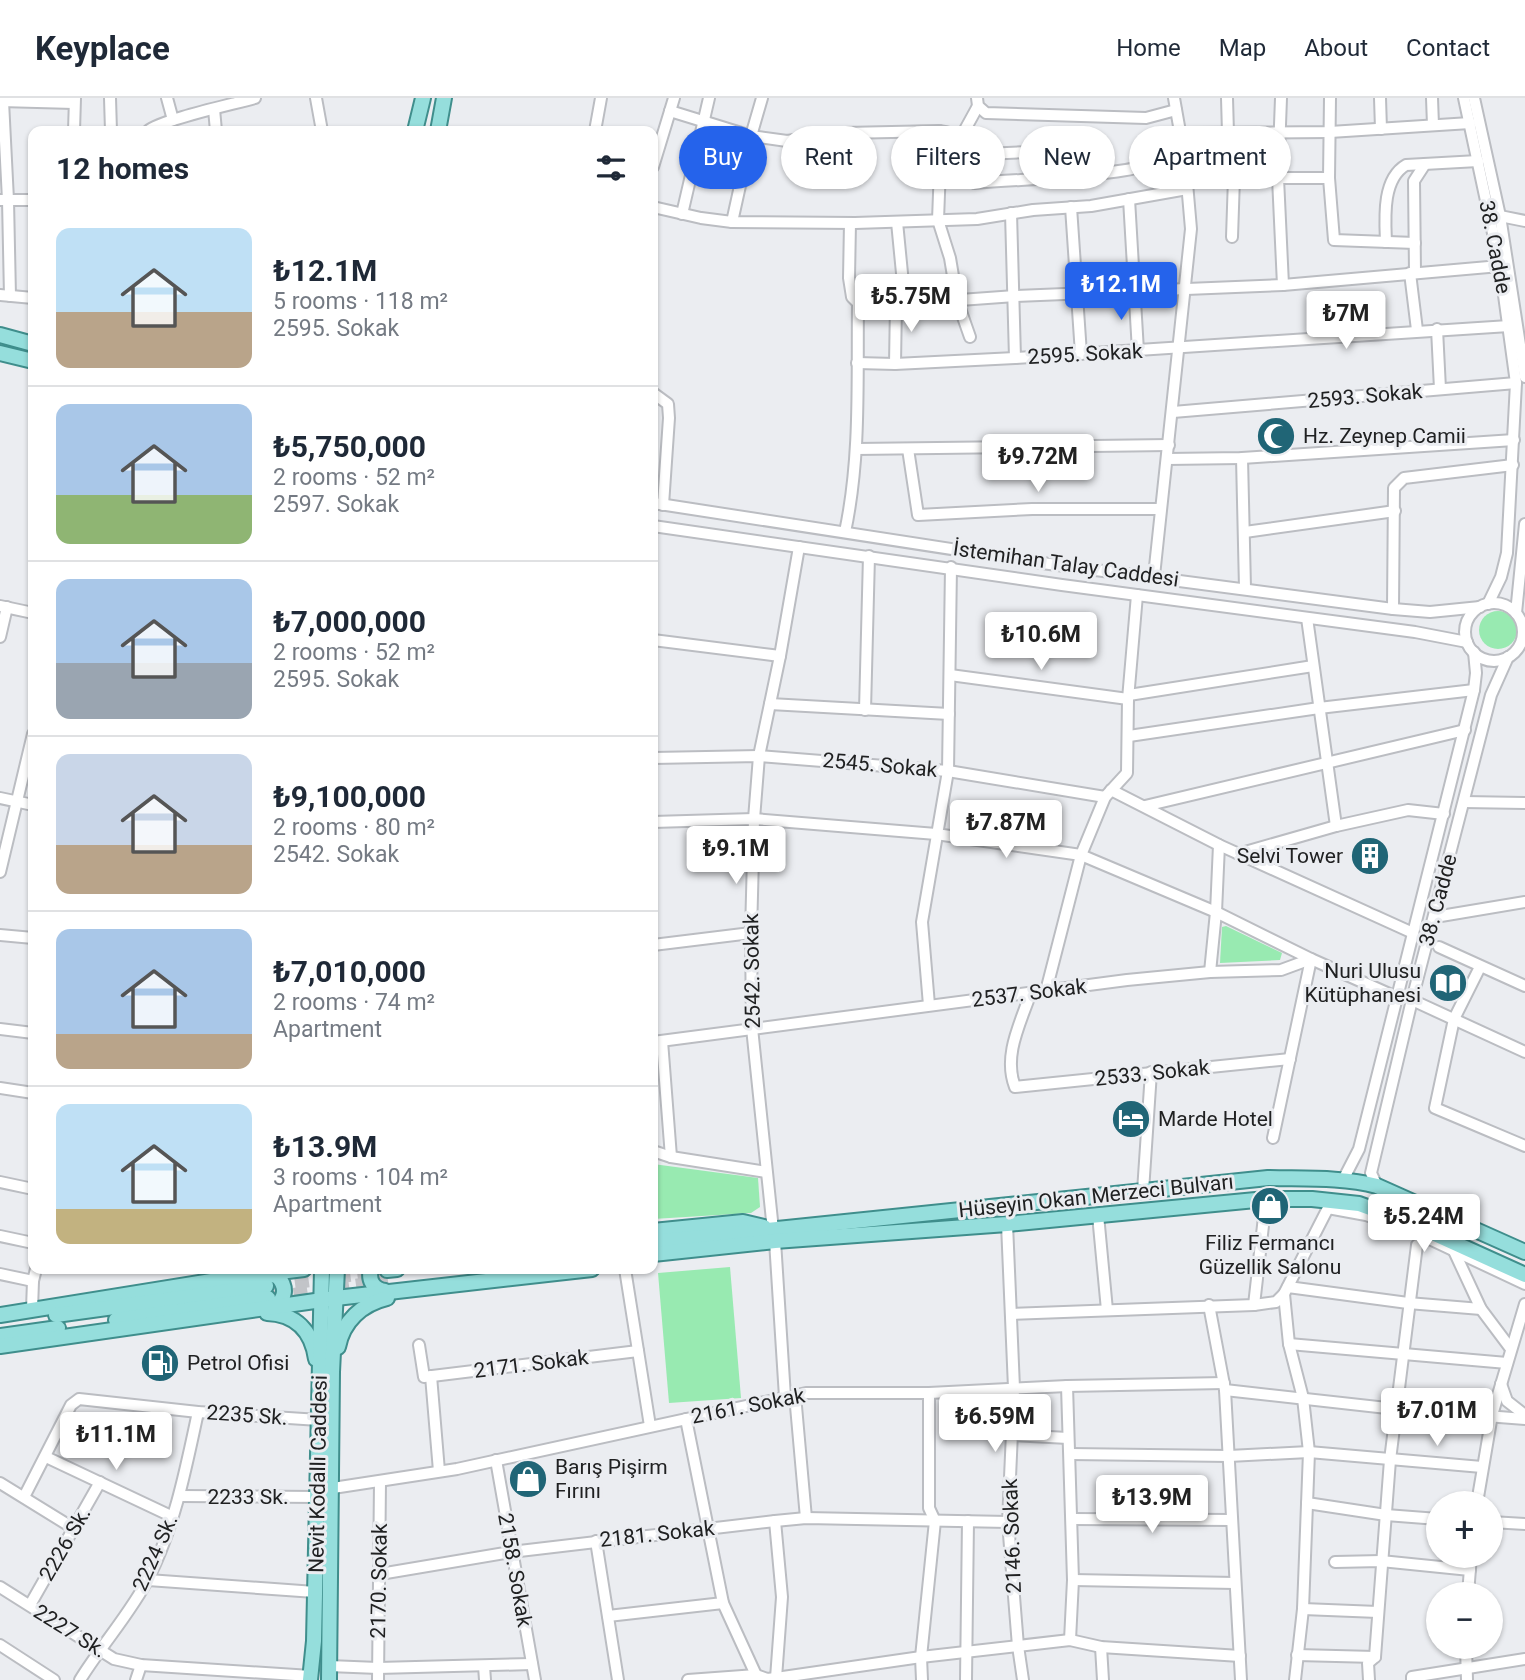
<!DOCTYPE html>
<meta charset="utf-8">
<style>
body{margin:0;font-family:Roboto,sans-serif;background:#f2f2f3;color:#1f2937;height:100vh;display:flex;flex-direction:column;font-size:26px;white-space:nowrap}
*{box-sizing:border-box;margin:0}
p{font-size:23px;color:#747a83}
.icon{flex:none;width:38px;height:38px;fill:none;stroke:currentColor;stroke-width:2;stroke-linecap:round;stroke-linejoin:round}
.map{position:relative;flex:1;overflow:hidden}
.side{position:absolute;left:28px;top:28px;width:630px;height:1148px;display:flex;flex-direction:column;background:#fff;border-radius:14px;box-shadow:0 2px 5px #0004}
.side>*{flex:none}
.hud{position:absolute;left:679px;top:28px;width:665px;height:63px;display:flex;gap:14px}
.controls{position:absolute;left:1426px;top:1393px;display:grid;gap:14px}
.controls a{display:grid;place-items:center;width:77px;height:77px;border-radius:50%;background:#fff;box-shadow:0 2px 5px #0004;font-size:35px}
.price{position:absolute;translate:-50% -60px;padding:0 16px;border-radius:7px;background:#fff;color:#222;font-size:23px;line-height:46px;filter:drop-shadow(0 2px 4px #0008)}
.price::after{content:'';position:absolute;left:50%;top:42px;width:21px;height:16px;margin-left:-10px;background:inherit;clip-path:polygon(0 0,100% 0,50% 100%)}
.price.current{background:#2563eb;color:#fff}
ul{padding:0;list-style:none}
li{display:flex;align-items:center;gap:21px;height:175px;padding:0 28px}
li+li{border-top:2px solid #e0e1e3}
li span{display:grid;place-items:center;flex:none;width:196px;height:140px;border-radius:14px;color:#555}
li>.icon{margin-inline-start:auto}
span .icon{width:84px;height:84px;fill:#fffc;stroke-width:1}
li b{font-size:30px}
h2{display:flex;justify-content:space-between;align-items:center;height:84px;padding:0 28px;font-size:30px}
.chip{padding:0 24px;border-radius:32px;background:#fff;box-shadow:0 2px 5px #0004;font-size:24px;line-height:63px}
.chip.current{background:#2563eb;color:#fff}
header{display:flex;align-items:center;gap:42px;box-sizing:border-box;height:98px;padding:0 35px;background:#fff;border-bottom:2px solid #e0e1e3}
header strong{font-size:33px}
nav{display:flex;gap:38px;margin-inline-start:auto;font-size:24px}
.map>svg:first-child{display:block}
.green{fill:#98eab1}
.lines{fill:none;stroke-linecap:round;stroke-linejoin:round}
.major-tunnel{stroke:#c2c4c8;stroke-width:14;stroke-dasharray:14 7;stroke-linecap:butt}
.minor-casing{stroke:#bbbdc2;stroke-width:14}
.major-casing{stroke:#3f8e8c;stroke-width:18}
.minor{stroke:#fff;stroke-width:10}
.major{stroke:#95dedc;stroke-width:14}
.labels{text-anchor:middle;stroke-width:6;stroke-linejoin:round;paint-order:stroke}
.street-label{font-size:21px;fill:#202122;stroke:#ebedf1}
.poi-label{font-size:21px;fill:#202122;stroke:#ebedf1;text-anchor:start}
</style>
<header>
<strong>Keyplace</strong>
<nav><a>Home</a><a>Map</a><a>About</a><a>Contact</a></nav>
</header>
<div class="map">
<svg width="1525" height="1582" viewBox="0 0 1525 1582">
<rect width="100%" height="100%" fill="#ebedf1"/>
<!-- green -->
<g class="green">
<circle cx="1498" cy="532" r="19"/>
<path d="M1226,828L1282,855L1280,862L1220,865L1222,829Z"/>
<path d="M653,1066L758,1080L760,1109L751,1115L653,1121Z"/>
<path d="M730,1169L741,1300L669,1305L658,1175Z"/>
</g>
<g class="lines">
<!-- major-tunnel -->
<g class="major-tunnel">
<path d="M274,1187L387,1172"/>
<path d="M273,1200L388,1183"/>
</g>
<!-- minor casing -->
<g class="minor-casing">
<g id="minor">
<path d="M110,0L111,33"/>
<path d="M167,0L173,22"/>
<path d="M316,0L322,33"/>
<path d="M977,0L978,8L986,15L1146,20L1176,12"/>
<path d="M1227,0L1228,35L1234,80L1232,139"/>
<path d="M1281,0L1278,80L1283,187"/>
<path d="M1330,0L1329,80L1334,142L1415,145"/>
<path d="M1380,0L1381,31"/>
<path d="M1432,0L1433,27"/>
<path d="M1464,0L1500,168L1516,285L1507,455L1501,479L1488,506"/>
<path d="M1474,0L1500,118L1525,279"/>
<path d="M0,3L74,5"/>
<path d="M3,3L8,102L10,198"/>
<path d="M214,11L216,33"/>
<path d="M670,13L751,38L787,43L844,35L939,33L941,43L938,122L950,160L957,202L970,239"/>
<path d="M74,33L75,0"/>
<path d="M148,33C160,22 234,6 255,0"/>
<path d="M595,33L601,0"/>
<path d="M939,33C963,36 962,42 973,62"/>
<path d="M1180,35L1330,34L1470,25"/>
<path d="M961,39L978,8"/>
<path d="M653,69L674,0"/>
<path d="M1083,76L1082,55L1074,52L985,56L973,62L969,69L975,85C1025,81 1077,80 1126,72C1145,69 1165,60 1183,54"/>
<path d="M1187,84L1234,80H1329"/>
<path d="M1129,101L1138,253"/>
<path d="M0,102H33"/>
<path d="M653,109L701,120L732,124L855,125L977,121L1033,112L1091,108L1187,91"/>
<path d="M1071,109L1081,256"/>
<path d="M1011,115L1015,260L1509,228"/>
<path d="M682,116L709,0"/>
<path d="M1500,118L1525,123"/>
<path d="M732,124L751,38L762,0"/>
<path d="M897,124L905,206"/>
<path d="M1386,144C1385,120 1382,81 1406,67L1478,63"/>
<path d="M1415,174L1414,83L1425,66"/>
<path d="M1410,175L1417,232"/>
<path d="M0,197L33,200"/>
<path d="M858,205L905,206L1015,198L1283,187L1500,168"/>
<path d="M1437,231L1440,291"/>
<path d="M857,265L895,266L1015,260"/>
<path d="M895,266L896,205"/>
<path d="M653,295L668,306L669,320L663,407"/>
<path d="M1173,314L1516,285"/>
<path d="M856,351L1169,347"/>
<path d="M908,351L918,417L1032,411H1160"/>
<path d="M1242,360L1245,490"/>
<path d="M1167,361L1242,360L1514,342"/>
<path d="M653,405L1042,465L1393,511L1430,514L1480,509"/>
<path d="M653,428L1062,487L1415,534L1467,544"/>
<path d="M845,434C861,359 857,281 858,205L852,199L849,180L850,125"/>
<path d="M1245,434L1395,413"/>
<path d="M1154,478L1191,131L1185,62L1174,0"/>
<circle cx="1494" cy="534" r="29"/>
<path d="M0,508L33,515"/>
<path d="M1393,511L1394,390L1404,380L1513,367"/>
<path d="M1516,515L1525,426"/>
<path d="M1307,520L1336,728"/>
<path d="M0,539L7,509"/>
<path d="M653,542L780,558"/>
<path d="M950,577L1128,601"/>
<path d="M1129,597L1313,568"/>
<path d="M770,606L949,616"/>
<path d="M865,612L869,458"/>
<path d="M1129,638L1319,610L1474,592"/>
<path d="M653,660L759,658L948,673L1105,699"/>
<path d="M1111,692L1219,747L1413,835"/>
<path d="M0,700L33,707"/>
<path d="M1464,704L1525,705"/>
<path d="M1145,708L1465,632"/>
<path d="M653,724L754,721L936,736L1081,757L1216,814L1311,861L1273,1040"/>
<path d="M1238,756L1336,728L1408,712L1444,716"/>
<path d="M0,774L33,636"/>
<path d="M1435,819L1525,804"/>
<path d="M0,837L33,840"/>
<path d="M653,847L751,835"/>
<path d="M1439,849L1525,888"/>
<path d="M1480,869L1454,921L1435,1010L1525,1048"/>
<path d="M1210,874L1216,814L1219,747"/>
<path d="M1046,893L1081,757L1105,699L1127,675L1128,601L1137,497"/>
<path d="M1030,897C1020,926 1003,958 1015,989L1290,961"/>
<path d="M1412,902L1525,954"/>
<path d="M929,907L922,824L948,673L951,469"/>
<path d="M0,931L33,935"/>
<path d="M662,943L671,1059"/>
<path d="M653,944L1127,882L1210,874L1281,872L1311,861L1396,899"/>
<path d="M0,990L33,995"/>
<path d="M653,1053L671,1059L766,1074"/>
<path d="M1343,1082L1359,1051L1474,592L1476,575L1474,554"/>
<path d="M0,1084L33,1091"/>
<path d="M1377,1088L1371,1075L1412,902L1491,597L1508,559"/>
<path d="M1143,1093L1151,974"/>
<path d="M1328,1110L1366,1117L1421,1137L1525,1186"/>
<path d="M1098,1117L1107,1212"/>
<path d="M1007,1126L1014,1290L1008,1424L1018,1548L1023,1582"/>
<path d="M773,1132L752,930L751,835L754,721L759,658L780,558L799,449"/>
<path d="M0,1138L33,1145"/>
<path d="M775,1143L785,1299"/>
<path d="M1454,1153L1481,1211L1511,1251"/>
<path d="M625,1171L650,1328"/>
<path d="M0,1176L33,1183"/>
<path d="M1288,1189L1408,1205L1481,1211"/>
<path d="M1284,1196L1289,1246L1303,1300L1309,1354L1303,1511L1295,1582"/>
<path d="M1209,1207L1225,1292L1241,1582"/>
<path d="M1254,1207L1266,1101"/>
<path d="M32,1211L33,1183L36,1171"/>
<path d="M1012,1216L1254,1207L1276,1204L1284,1196L1328,1110L1327,1101"/>
<path d="M1289,1246L1507,1265"/>
<path d="M419,1247L424,1279L638,1253"/>
<path d="M431,1278L439,1373"/>
<path d="M1501,1286L1507,1303L1525,1317"/>
<path d="M1067,1288L1073,1482L1070,1542"/>
<path d="M1225,1292L1396,1311L1525,1321"/>
<path d="M795,1297L806,1420"/>
<path d="M686,1321L723,1505L756,1577"/>
<path d="M1012,1337L1068,1340"/>
<path d="M1070,1356L1229,1358L1309,1354L1482,1369"/>
<path d="M46,1359L171,1418"/>
<path d="M496,1362L535,1582"/>
<path d="M0,1385L73,1430"/>
<path d="M333,1390L457,1371L806,1295H929L1067,1288L1224,1285"/>
<path d="M180,1398L317,1399"/>
<path d="M24,1399L71,1307L79,1301L198,1314L319,1322"/>
<path d="M1307,1405L1386,1417L1438,1421"/>
<path d="M1477,1405L1492,1317L1525,1206"/>
<path d="M1072,1421L1232,1422"/>
<path d="M775,1423L782,1499L776,1580"/>
<path d="M1491,1424L1525,1426"/>
<path d="M596,1443L618,1582"/>
<path d="M1335,1464L1381,1463L1470,1472"/>
<path d="M380,1476L511,1454L775,1423L806,1420L1008,1424"/>
<path d="M148,1482L315,1494"/>
<path d="M1073,1482L1235,1485"/>
<path d="M0,1489L114,1561L141,1567L311,1578"/>
<path d="M1468,1496L1471,1458"/>
<path d="M30,1507L100,1384"/>
<path d="M1303,1511L1378,1514"/>
<path d="M608,1518L723,1505"/>
<path d="M0,1547L54,1582"/>
<path d="M1101,1549L1103,1582"/>
<path d="M1466,1549L1467,1582"/>
<path d="M1297,1557L1375,1559"/>
<path d="M329,1568L378,1570L532,1566"/>
<path d="M484,1568L485,1582"/>
<path d="M80,1582C100,1549 133,1512 149,1479C175,1427 186,1370 198,1314"/>
<path d="M136,1582L141,1567"/>
<path d="M378,1582L380,1384"/>
<path d="M688,1582L756,1577L767,1581L776,1580L921,1559L1070,1542L1101,1549L1240,1558"/>
<path d="M922,1582L921,1559L935,1423L929,1410V1295"/>
<path d="M966,1582L968,1423"/>
<path d="M1369,1582L1368,1565L1375,1559L1390,1362L1417,1147"/>
<path d="M1412,1582V1579L1525,1561"/>
</g>
</g>
<!-- major casing -->
<g class="major-casing">
<g id="major">
<path d="M415,33L423,0"/>
<path d="M438,33L444,0"/>
<path d="M0,237L33,246"/>
<path d="M0,255L33,263"/>
<path d="M653,1133L743,1124L764,1129"/>
<path d="M653,1144L1268,1080C1304,1081 1342,1079 1377,1088L1525,1154"/>
<path d="M653,1156L775,1143L1007,1126L1266,1101H1312L1359,1106L1406,1123L1525,1177"/>
<path d="M371,1171C368,1182 373,1191 385,1193"/>
<path d="M387,1172L397,1171"/>
<path d="M267,1175L278,1179C287,1189 286,1201 274,1209"/>
<path d="M267,1215C296,1216 312,1233 316,1261"/>
<path d="M0,1217L230,1180L304,1171"/>
<path d="M56,1217L266,1188"/>
<path d="M116,1222L268,1200"/>
<path d="M0,1238L58,1230"/>
<path d="M0,1248L336,1200L592,1171"/>
<path d="M338,1249C343,1223 362,1206 387,1200"/>
<path d="M310,1582L314,1543L322,1171"/>
<path d="M329,1582L332,1274L337,1171"/>
</g>
</g>
<!-- minor -->
<use href="#minor" class="minor"/>
<!-- major -->
<use href="#major" class="major"/>
</g>
<!-- icons -->
<defs>
<g id="mosque-disc" transform="scale(2.0125)"><circle r="9.5" fill="#206576" stroke="#ebedf1"/><path d="M3.5-4.9A6 6 0 1 0 3.5 4.9A5 5 0 1 1 3.5-4.9Z" fill="#fff"/></g>
<g id="building-disc" transform="scale(2.0125)"><circle r="9.5" fill="#206576" stroke="#ebedf1"/><path d="M-4-6H4V6H1V3H-1V6H-4ZM-2.5-4.3h1.7v1.8h-1.7ZM.8-4.3h1.7v1.8H.8ZM-2.5-1h1.7V.8h-1.7ZM.8-1h1.7V.8H.8Z" fill="#fff"/></g>
<g id="library-disc" transform="scale(2.0125)"><circle r="9.5" fill="#206576" stroke="#ebedf1"/><path d="M-6-4Q-3-5.5-.7-3.5V5Q-3 3-6 4ZM6-4Q3-5.5 .7-3.5V5Q3 3 6 4Z" fill="#fff"/></g>
<g id="hotel-disc" transform="scale(2.0125)"><circle r="9.5" fill="#206576" stroke="#ebedf1"/><path d="M-6-4.5h1.5V1H6V5H4.5V3h-9V5H-6ZM-4 0a1.8 1.8 0 1 1 3.6 0ZM.5 0V-2.5h3Q6-2.5 6 0Z" fill="#fff"/></g>
<g id="shop-disc" transform="scale(2.0125)"><circle r="9.5" fill="#206576" stroke="#ebedf1"/><path d="M-5-2.5h2.3a2.7 3.5 0 0 1 5.4 0H5L5.5 6h-11ZM-1.5-2.5h3a1.5 2.3 0 0 0-3 0Z" fill="#fff"/></g>
<g id="fuel-disc" transform="scale(2.0125)"><circle r="9.5" fill="#206576" stroke="#ebedf1"/><path d="M-5.5-6h7V0h2V4h1.3V-2.5L3-4.5l.8-.8L6-3V5H2.5V1h-1V6h-7ZM-4.2-4.7v3.2H.2V-4.7Z" fill="#fff"/></g>
</defs>
<g fill-rule="evenodd">
<use href="#mosque-disc" x="1276" y="338"/>
<use href="#building-disc" x="1370" y="758"/>
<use href="#library-disc" x="1448" y="885"/>
<use href="#hotel-disc" x="1131" y="1021"/>
<use href="#shop-disc" x="1270" y="1108"/>
<use href="#fuel-disc" x="160" y="1265"/>
<use href="#shop-disc" x="528" y="1381"/>
</g>
<g class="labels">
<!-- street labels -->
<g class="street-label">
<text transform="translate(1495 149) rotate(79)" y="7">38. Cadde</text>
<text transform="translate(1085 256) rotate(-3)" y="7">2595. Sokak</text>
<text transform="translate(1365 298) rotate(-5)" y="7">2593. Sokak</text>
<text transform="translate(1066 466) rotate(8)" y="7">İstemihan Talay Caddesi</text>
<text transform="translate(880 667) rotate(5)" y="7">2545. Sokak</text>
<text transform="translate(1438 802) rotate(-75)" y="7">38. Cadde</text>
<text transform="translate(752 873) rotate(-91)" y="7">2542. Sokak</text>
<text transform="translate(1029 895) rotate(-7)" y="7">2537. Sokak</text>
<text transform="translate(1152 975) rotate(-6)" y="7">2533. Sokak</text>
<text transform="translate(1096 1098) rotate(-6)" y="7">Hüseyin Okan Merzeci Bulvarı</text>
<text transform="translate(531 1266) rotate(-7)" y="7">2171. Sokak</text>
<text transform="translate(748 1308) rotate(-11)" y="7">2161. Sokak</text>
<text transform="translate(247 1317) rotate(4)" y="7">2235 Sk.</text>
<text transform="translate(318 1376) rotate(-89)" y="7">Nevit Kodallı Caddesi</text>
<text x="248" y="1406">2233 Sk.</text>
<text transform="translate(657 1436) rotate(-6)" y="7">2181. Sokak</text>
<text transform="translate(1012 1438) rotate(-92)" y="7">2146. Sokak</text>
<text transform="translate(65 1446) rotate(-60)" y="7">2226 Sk.</text>
<text transform="translate(155 1455) rotate(-66)" y="7">2224 Sk.</text>
<text transform="translate(515 1472) rotate(80)" y="7">2158. Sokak</text>
<text transform="translate(379 1483) rotate(-89)" y="7">2170. Sokak</text>
<text transform="translate(70 1533) rotate(32)" y="7">2227 Sk.</text>
</g>
<!-- poi labels -->
<g class="poi-label">
<text x="1303" y="345">Hz. Zeynep Camii</text>
<text x="1343" y="765" text-anchor="end">Selvi Tower</text>
<text x="1421" y="880" text-anchor="end">Nuri Ulusu<tspan x="1421" dy="24">Kütüphanesi</tspan></text>
<text x="1158" y="1028">Marde Hotel</text>
<text x="1270" y="1152" text-anchor="middle">Filiz Fermancı<tspan x="1270" dy="24">Güzellik Salonu</tspan></text>
<text x="187" y="1272">Petrol Ofisi</text>
<text x="555" y="1376">Barış Pişirm<tspan x="555" dy="24">Fırını</tspan></text>
</g>
</g>
</svg>
<div class="controls">
<a>+</a>
<a>−</a>
</div>
<b class="price current" style="left:1121px;top:224px">₺12.1M</b>
<b class="price" style="left:911px;top:236px">₺5.75M</b>
<b class="price" style="left:1346px;top:253px">₺7M</b>
<b class="price" style="left:1038px;top:396px">₺9.72M</b>
<b class="price" style="left:1041px;top:574px">₺10.6M</b>
<b class="price" style="left:1006px;top:762px">₺7.87M</b>
<b class="price" style="left:736px;top:788px">₺9.1M</b>
<b class="price" style="left:1424px;top:1156px">₺5.24M</b>
<b class="price" style="left:1437px;top:1350px">₺7.01M</b>
<b class="price" style="left:995px;top:1356px">₺6.59M</b>
<b class="price" style="left:116px;top:1374px">₺11.1M</b>
<b class="price" style="left:1152px;top:1437px">₺13.9M</b>
<div class="hud">
<a class="chip current">Buy</a>
<a class="chip">Rent</a>
<a class="chip">Filters</a>
<a class="chip">New</a>
<a class="chip">Apartment</a>
</div>
<section class="side">
<h2>12 homes<svg class="icon" aria-label="filters" viewBox="0 0 24 24"><path d="M4 7h16M4 17h16"/><circle cx="9" cy="7" r="2"/><circle cx="15" cy="17" r="2"/></svg></h2>
<ul>
<li><span style="background:linear-gradient(#bfe0f5 60%,#b9a48a 0)"><svg class="icon" aria-label="home" viewBox="0 0 24 24"><path d="M3 11l9-7 9 7M6 9v11h12V9"/></svg></span><div><b>₺12.1M</b><p>5 rooms · 118 m²</p><p>2595. Sokak</p></div></li>
<li><span style="background:linear-gradient(#a9c7e8 65%,#8fb573 0)"><svg class="icon" aria-label="home" viewBox="0 0 24 24"><path d="M3 11l9-7 9 7M6 9v11h12V9"/></svg></span><div><b>₺5,750,000</b><p>2 rooms · 52 m²</p><p>2597. Sokak</p></div></li>
<li><span style="background:linear-gradient(#a9c7e8 60%,#9aa5b1 0)"><svg class="icon" aria-label="home" viewBox="0 0 24 24"><path d="M3 11l9-7 9 7M6 9v11h12V9"/></svg></span><div><b>₺7,000,000</b><p>2 rooms · 52 m²</p><p>2595. Sokak</p></div></li>
<li><span style="background:linear-gradient(#c9d6e8 65%,#b9a48a 0)"><svg class="icon" aria-label="home" viewBox="0 0 24 24"><path d="M3 11l9-7 9 7M6 9v11h12V9"/></svg></span><div><b>₺9,100,000</b><p>2 rooms · 80 m²</p><p>2542. Sokak</p></div></li>
<li><span style="background:linear-gradient(#a9c7e8 75%,#b9a48a 0)"><svg class="icon" aria-label="home" viewBox="0 0 24 24"><path d="M3 11l9-7 9 7M6 9v11h12V9"/></svg></span><div><b>₺7,010,000</b><p>2 rooms · 74 m²</p><p>Apartment</p></div></li>
<li><span style="background:linear-gradient(#bfe0f5 75%,#c2b280 0)"><svg class="icon" aria-label="home" viewBox="0 0 24 24"><path d="M3 11l9-7 9 7M6 9v11h12V9"/></svg></span><div><b>₺13.9M</b><p>3 rooms · 104 m²</p><p>Apartment</p></div></li>
</ul>
</section>
</div>
